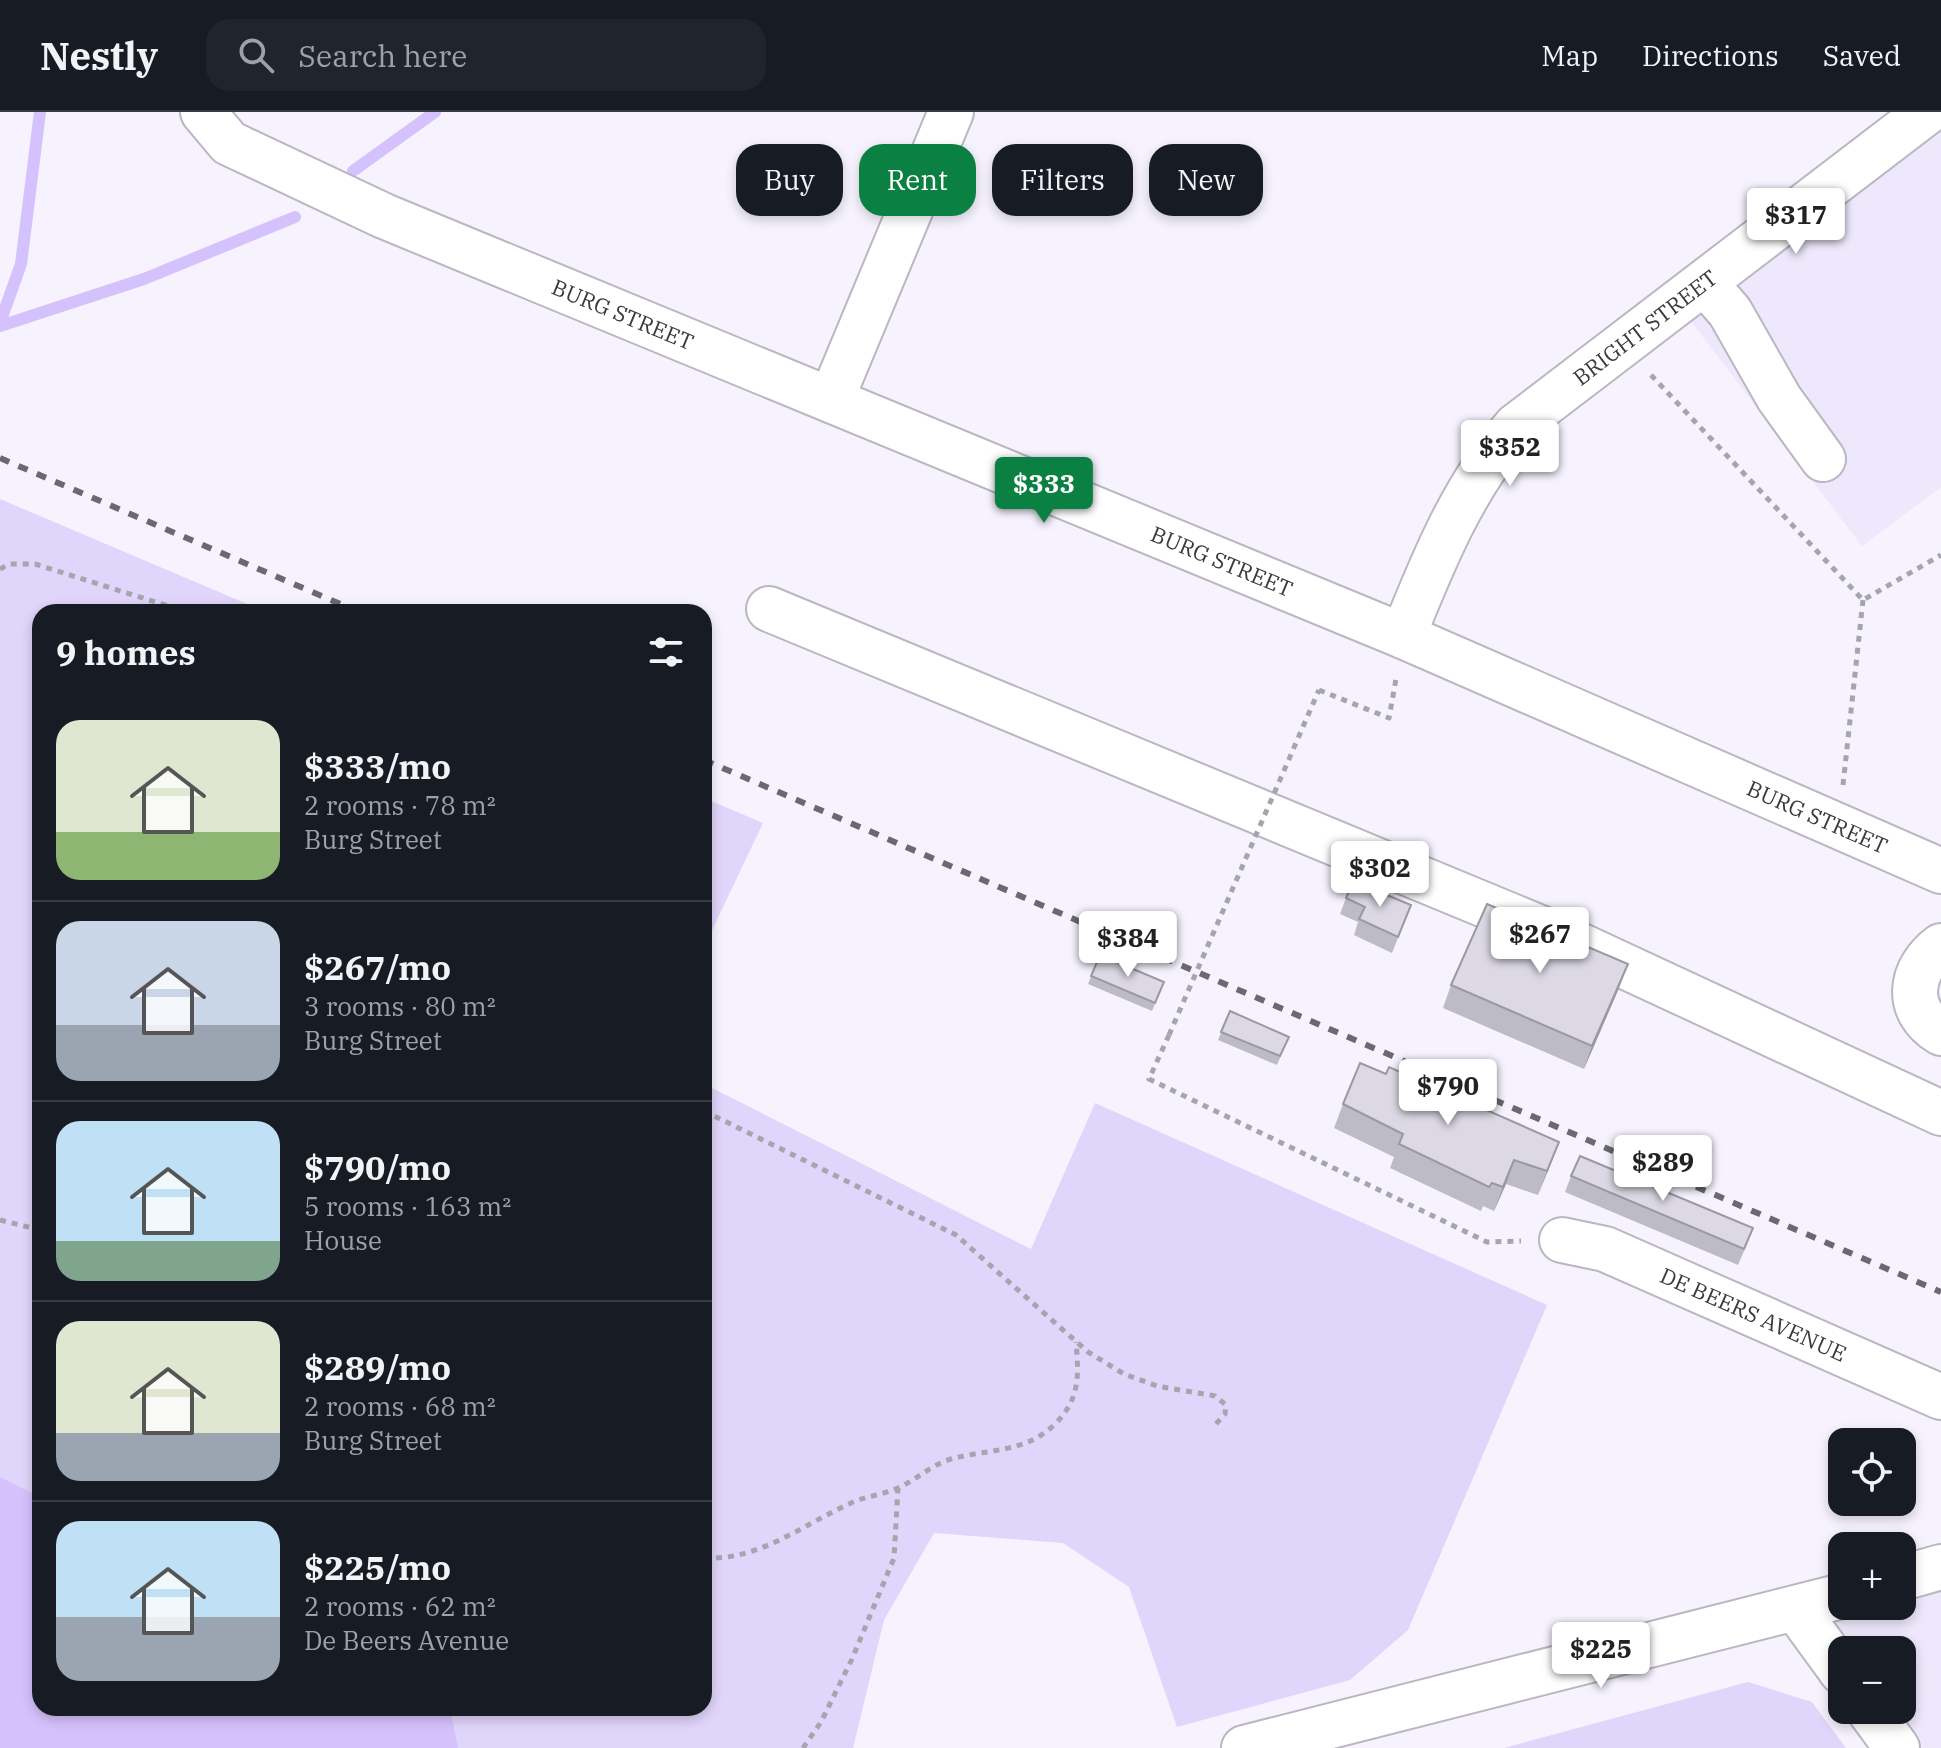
<!DOCTYPE html>
<meta charset="utf-8">
<style>
body{margin:0;font-family:"IBM Plex Serif",serif;background:#20242c;color:#f1f3f6;height:100vh;display:flex;flex-direction:column;font-size:30px;white-space:nowrap}
*{box-sizing:border-box;margin:0}
p{font-size:26px;color:#9ea1a6}
.icon{flex:none;width:44px;height:44px;fill:none;stroke:currentColor;stroke-width:2;stroke-linecap:round;stroke-linejoin:round}
.map{position:relative;flex:1;overflow:hidden}
.side{position:absolute;left:32px;top:492px;width:680px;height:1112px;display:flex;flex-direction:column;background:#171b24;border-radius:24px;box-shadow:0 4px 12px #0003}
.side>*{flex:none}
.top-card{position:absolute;left:736px;top:32px;width:760px;height:72px;display:flex;gap:16px}
.fabs{position:absolute;left:1828px;top:1316px;display:grid;gap:16px}
.fabs a{display:grid;place-items:center;width:88px;height:88px;border-radius:16px;background:#171b24;box-shadow:0 4px 12px #0003;font-size:40px}
.price{position:absolute;translate:-50% -68px;padding:0 18px;border-radius:8px;background:#fff;color:#222;font-size:26px;line-height:52px;filter:drop-shadow(0 2px 4px #0008)}
.price::after{content:'';position:absolute;left:50%;top:48px;width:24px;height:18px;margin-left:-12px;background:inherit;clip-path:polygon(0 0,100% 0,50% 100%)}
.price.active{background:#0b8043;color:#fff}
ul{padding:0;list-style:none}
li{display:flex;align-items:center;gap:24px;height:200px;padding:0 24px}
li+li{border-top:2px solid #363941}
li span{display:grid;place-items:center;flex:none;width:224px;height:160px;border-radius:24px;color:#555}
li>.icon{margin-inline-start:auto}
span .icon{width:96px;height:96px;fill:#fffc;stroke-width:1}
li b{font-size:34px}
h2{display:flex;justify-content:space-between;align-items:center;height:96px;padding:0 24px;font-size:34px}
.tag{padding:0 28px;border-radius:24px;background:#171b24;box-shadow:0 4px 12px #0003;font-size:28px;line-height:72px}
.tag.active{background:#0b8043;color:#fff}
header{display:flex;align-items:center;gap:48px;box-sizing:border-box;height:112px;padding:0 40px;background:#171b24;border-bottom:2px solid #363941}
header strong{font-size:38px}
nav{display:flex;gap:44px;margin-inline-start:auto;font-size:28px}
.search{width:560px;height:72px;background:#20242c;display:flex;align-items:center;gap:20px;box-sizing:border-box;padding:0 28px;border-radius:24px;color:#9ea1a6;font-size:30px}
.map>svg:first-child{display:block}
.built{fill:#ede8fb}
.green{fill:#e0d5fa}
.water{fill:#d5c2fc}
.lines{fill:none;stroke-linecap:round;stroke-linejoin:round}
.stream{stroke:#d5c2fc;stroke-width:12}
.minor-casing{stroke:#bab6c2;stroke-width:48}
.path{stroke:#a6a4ad;stroke-width:5;stroke-dasharray:6 6;stroke-linecap:butt}
.minor{stroke:#fff;stroke-width:44}
.rail{stroke:#6b696f;stroke-width:6;stroke-dasharray:10 10;stroke-linecap:butt}
.path-bridge{stroke:#a6a4ad;stroke-width:5;stroke-dasharray:6 6;stroke-linecap:butt}
.wall{fill:#bdbbc5}
.shaded-wall{fill:#9a98a0}
.building{fill:#dcd9e5;stroke:#9a98a0;stroke-width:2}
.labels{text-anchor:middle;stroke-width:6;stroke-linejoin:round;paint-order:stroke}
.street-label{font-size:22px;fill:#3c3a3f;stroke:#f6f3ff}
</style>
<header>
<strong>Nestly</strong>
<div class="search"><svg class="icon" aria-label="search" viewBox="0 0 24 24"><circle cx="10" cy="10" r="6"/><path d="M15 15l6 6"/></svg>Search here</div>
<nav><a>Map</a><a>Directions</a><a>Saved</a></nav>
</header>
<div class="map">
<svg width="1941" height="1636" viewBox="0 0 1941 1636">
<rect width="100%" height="100%" fill="#f6f3ff"/>
<!-- built -->
<g class="built">
<path d="M1941,0V375L1862,434L1674,187Z"/>
<path d="M1941,1459V1636H1900L1873,1598H1902V1538H1842L1803,1498L1902,1494V1470Z"/>
</g>
<!-- green -->
<g class="green">
<path d="M0,387L266,500H40V1596H704V972L1031,1137L1095,991L1547,1193L1408,1518L1350,1568L1177,1615L1129,1475L1063,1431L934,1421L884,1508L853,1636H0Z"/>
<path d="M704,686L763,711L704,835Z"/>
<path d="M1748,1570L1812,1590L1846,1636H1504Z"/>
</g>
<!-- water -->
<path class="water" d="M0,1365L40,1385V1596H450L458,1636H0Z"/>
<g class="lines">
<!-- stream -->
<g class="stream">
<path d="M353,59L435,0"/>
<path d="M0,211L21,152L40,0"/>
<path d="M0,214L144,167L295,105"/>
</g>
<!-- minor casing -->
<g class="minor-casing">
<g id="minor">
<path id="s1" d="M203,0L229,31L384,104L1403,524L1941,759"/>
<path d="M1705,171L1730,200L1779,286L1823,347"/>
<path d="M831,288L951,0"/>
<path d="M769,497L1562,825L1941,1001"/>
<path id="s2" d="M1403,524C1433,449 1463,375 1516,314L1927,0"/>
<path d="M1941,834C1910,857 1903,898 1941,921"/>
<path id="s3" d="M1562,1128L1605,1137L1941,1285"/>
<path d="M1902,1466L1941,1455"/>
<path d="M1796,1497L1842,1560"/>
<path d="M1869,1598L1897,1636"/>
<path d="M1244,1636L1842,1484"/>
</g>
</g>
<!-- path -->
<g class="path">
<path d="M1651,263L1863,488L1941,443"/>
<path d="M0,457L9,452H35L187,500"/>
<path d="M1319,578L1389,606L1396,567"/>
<path d="M1843,673L1863,488"/>
<path d="M1169,923L1149,967L1487,1130L1521,1129"/>
<path d="M704,999L956,1123L1088,1240L1124,1262L1157,1274L1215,1284L1226,1293L1225,1302L1215,1313"/>
<path d="M0,1108L40,1118"/>
<path d="M704,1446C759,1449 804,1412 851,1391C866,1384 883,1383 898,1376C916,1368 931,1353 951,1347C987,1337 1025,1341 1054,1313C1080,1288 1079,1264 1076,1230"/>
<path d="M803,1636L821,1610L852,1547L894,1446L898,1376"/>
</g>
<!-- minor -->
<use href="#minor" class="minor"/>
<!-- rail -->
<g class="rail">
<path d="M0,346L359,500"/>
<path d="M704,648L1941,1180"/>
</g>
<!-- path-bridge -->
<path class="path-bridge" d="M1169,923L1319,578"/>
</g>
<!-- wall -->
<g class="wall">
<path d="M1346,786L1411,793L1392,841L1354,823L1358,810L1340,802Z"/>
<path d="M1100,843L1164,870L1152,899L1088,872Z"/>
<path d="M1451,873L1619,876L1584,957L1443,896Z"/>
<path d="M1230,899L1289,925L1277,953L1218,928Z"/>
<path d="M1386,962L1559,1030L1538,1083L1506,1072L1494,1099L1483,1094L1481,1099L1390,1056L1394,1045L1334,1016L1343,992Z"/>
<path d="M1571,1064L1747,1132L1738,1153L1565,1080Z"/>
</g>
<!-- shaded-wall -->
<g class="shaded-wall">
<path d="M1628,852L1619,876L1584,957L1592,934Z"/>
<path d="M1559,1030L1550,1054L1538,1083L1547,1059Z"/>
<path d="M1514,1048L1506,1072L1494,1099L1503,1075Z"/>
</g>
<!-- building -->
<g class="building">
<path d="M1353,769L1411,793L1398,825L1359,807L1365,795L1346,786Z"/>
<path d="M1487,792L1628,852L1592,934L1451,873Z"/>
<path d="M1100,843L1164,870L1155,891L1091,864Z"/>
<path d="M1230,899L1289,925L1280,944L1221,920Z"/>
<path d="M1360,951L1386,962L1389,955L1559,1030L1547,1059L1514,1048L1503,1075L1492,1071L1489,1075L1399,1032L1403,1022L1343,992Z"/>
<path d="M1580,1044L1753,1116L1744,1137L1571,1064Z"/>
</g>
<g class="labels">
<!-- street labels -->
<g class="street-label">
<text dy="8" stroke="none"><textPath href="#s1" startOffset="470">BURG STREET</textPath></text>
<text dy="8" stroke="none"><textPath href="#s2" startOffset="402">BRIGHT STREET</textPath></text>
<text dy="8" stroke="none"><textPath href="#s1" startOffset="1118">BURG STREET</textPath></text>
<text dy="8" stroke="none"><textPath href="#s1" startOffset="1766">BURG STREET</textPath></text>
<text dy="8" stroke="none"><textPath href="#s3" startOffset="206">DE BEERS AVENUE</textPath></text>
</g>
</g>
</svg>
<div class="fabs">
<a><svg class="icon" aria-label="locate" viewBox="0 0 24 24"><circle cx="12" cy="12" r="6"/><path d="M12 2v4M12 18v4M2 12h4M18 12h4"/></svg></a>
<a>+</a>
<a>−</a>
</div>
<b class="price" style="left:1796px;top:144px">$317</b>
<b class="price" style="left:1510px;top:376px">$352</b>
<b class="price active" style="left:1044px;top:413px">$333</b>
<b class="price" style="left:1380px;top:797px">$302</b>
<b class="price" style="left:1540px;top:863px">$267</b>
<b class="price" style="left:1128px;top:867px">$384</b>
<b class="price" style="left:1448px;top:1015px">$790</b>
<b class="price" style="left:1663px;top:1091px">$289</b>
<b class="price" style="left:1601px;top:1578px">$225</b>
<div class="top-card">
<a class="tag">Buy</a>
<a class="tag active">Rent</a>
<a class="tag">Filters</a>
<a class="tag">New</a>
</div>
<section class="side">
<h2>9 homes<svg class="icon" aria-label="filters" viewBox="0 0 24 24"><path d="M4 7h16M4 17h16"/><circle cx="9" cy="7" r="2"/><circle cx="15" cy="17" r="2"/></svg></h2>
<ul>
<li><span style="background:linear-gradient(#dfe7d0 70%,#8fb573 0)"><svg class="icon" aria-label="home" viewBox="0 0 24 24"><path d="M3 11l9-7 9 7M6 9v11h12V9"/></svg></span><div><b>$333/mo</b><p>2 rooms · 78 m²</p><p>Burg Street</p></div></li>
<li><span style="background:linear-gradient(#c9d6e8 65%,#9aa5b1 0)"><svg class="icon" aria-label="home" viewBox="0 0 24 24"><path d="M3 11l9-7 9 7M6 9v11h12V9"/></svg></span><div><b>$267/mo</b><p>3 rooms · 80 m²</p><p>Burg Street</p></div></li>
<li><span style="background:linear-gradient(#bfe0f5 75%,#7fa58c 0)"><svg class="icon" aria-label="home" viewBox="0 0 24 24"><path d="M3 11l9-7 9 7M6 9v11h12V9"/></svg></span><div><b>$790/mo</b><p>5 rooms · 163 m²</p><p>House</p></div></li>
<li><span style="background:linear-gradient(#dfe7d0 70%,#9aa5b1 0)"><svg class="icon" aria-label="home" viewBox="0 0 24 24"><path d="M3 11l9-7 9 7M6 9v11h12V9"/></svg></span><div><b>$289/mo</b><p>2 rooms · 68 m²</p><p>Burg Street</p></div></li>
<li><span style="background:linear-gradient(#bfe0f5 60%,#9aa5b1 0)"><svg class="icon" aria-label="home" viewBox="0 0 24 24"><path d="M3 11l9-7 9 7M6 9v11h12V9"/></svg></span><div><b>$225/mo</b><p>2 rooms · 62 m²</p><p>De Beers Avenue</p></div></li>
</ul>
</section>
</div>
